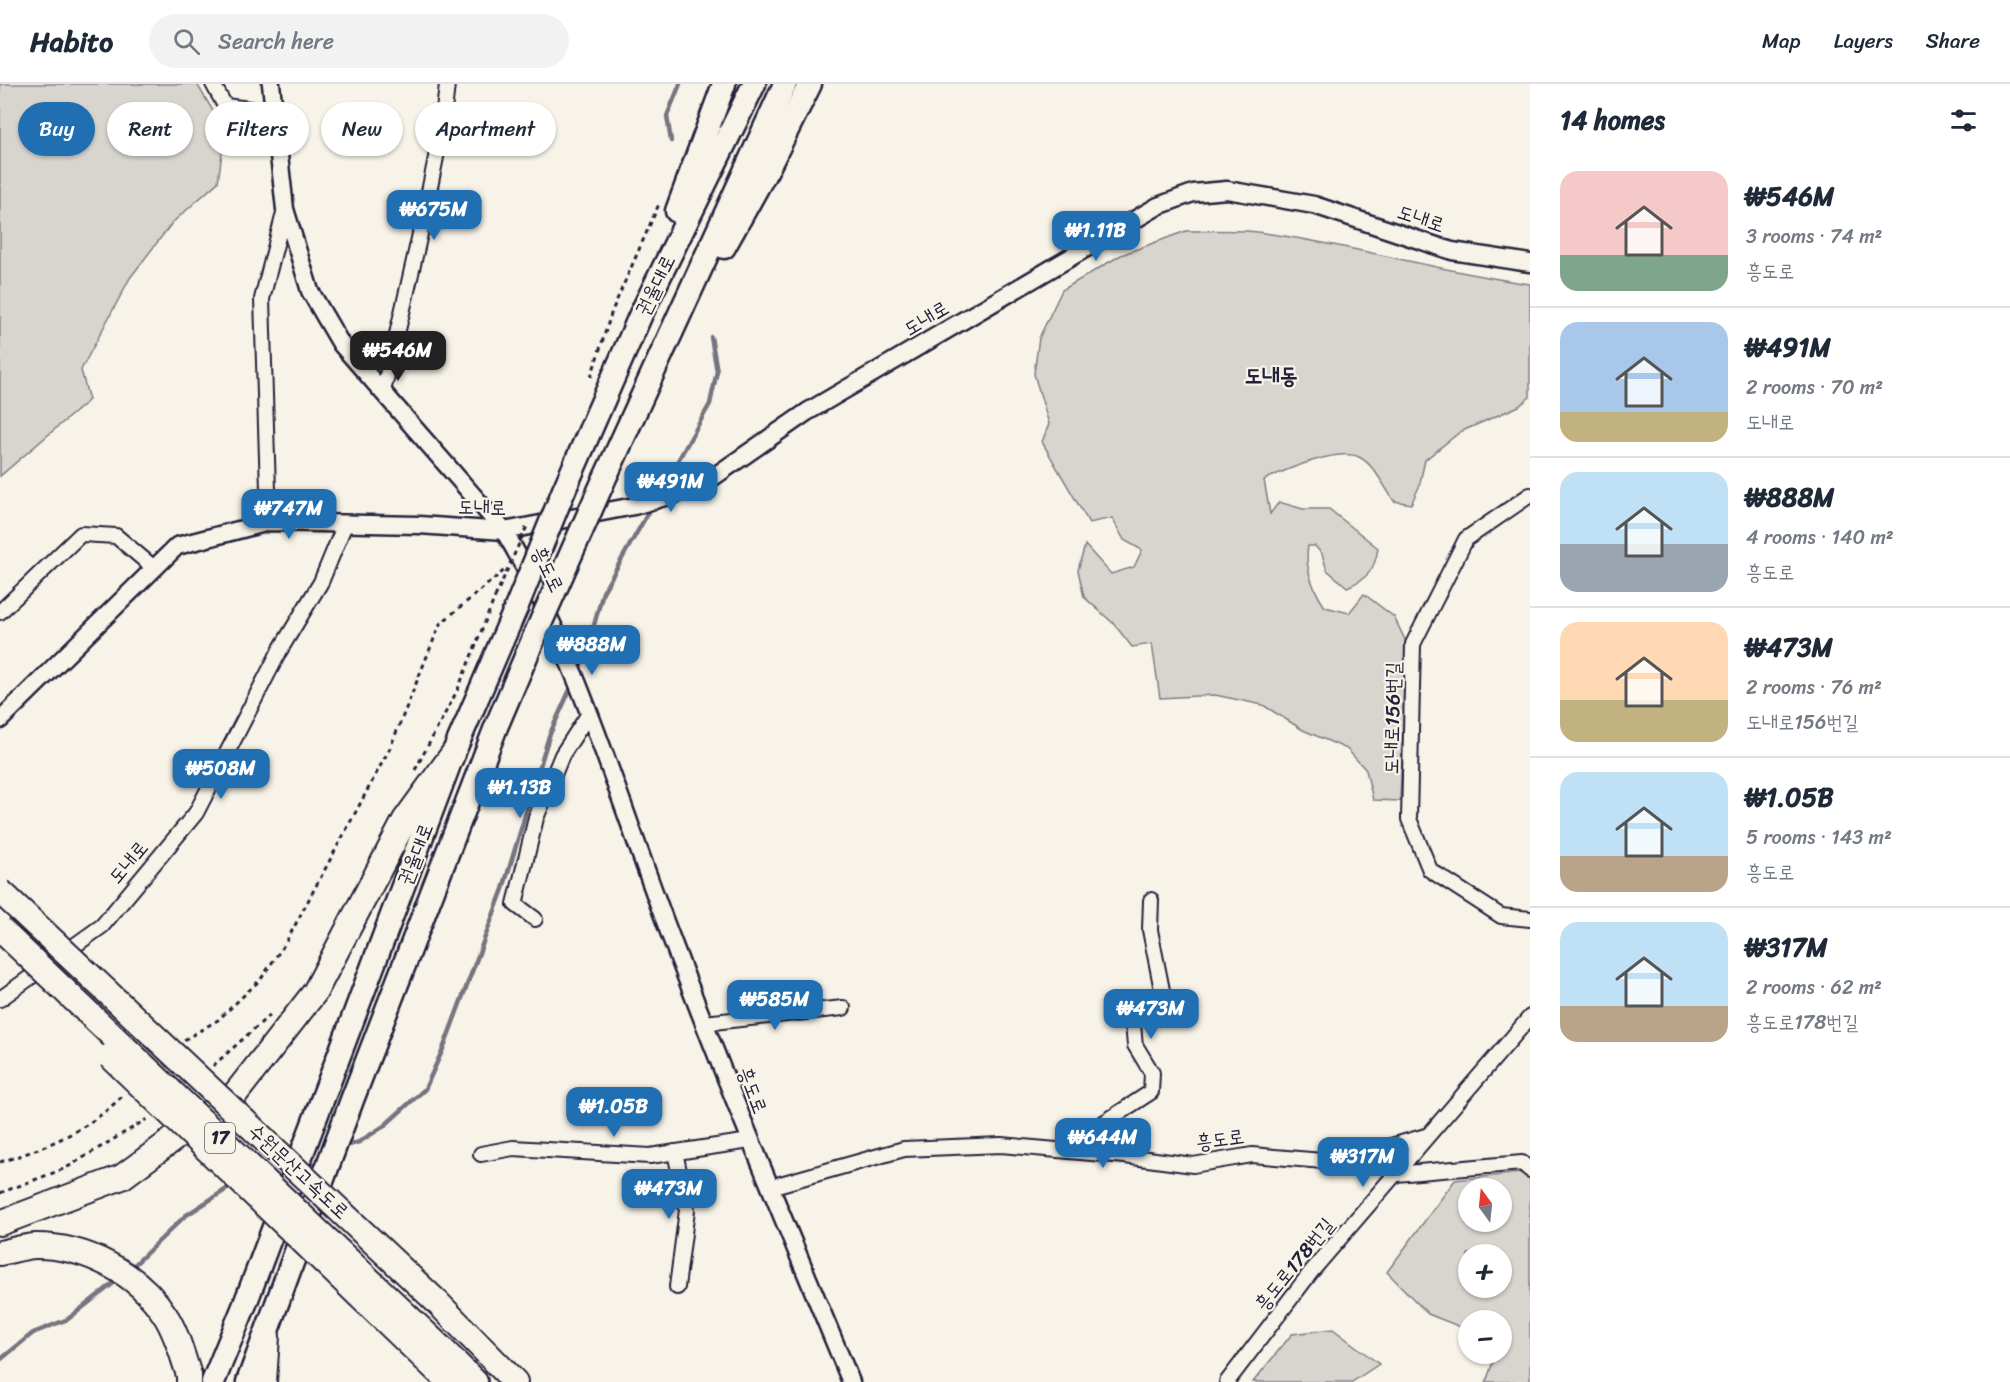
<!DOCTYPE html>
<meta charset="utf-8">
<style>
body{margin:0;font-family:Sriracha,"Poor Story",sans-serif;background:#f2f2f3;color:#1f2937;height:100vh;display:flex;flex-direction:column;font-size:22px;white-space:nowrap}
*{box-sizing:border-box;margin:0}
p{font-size:20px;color:#747a83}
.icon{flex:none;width:33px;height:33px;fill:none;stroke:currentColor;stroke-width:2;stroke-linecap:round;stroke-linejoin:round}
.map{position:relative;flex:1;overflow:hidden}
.panel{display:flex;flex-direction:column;background:#fff;width:480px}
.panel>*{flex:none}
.guide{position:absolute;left:18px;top:18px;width:570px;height:54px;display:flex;gap:12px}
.needle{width:39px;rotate:345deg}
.tools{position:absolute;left:1458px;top:1094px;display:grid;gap:12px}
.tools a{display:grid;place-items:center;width:54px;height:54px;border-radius:50%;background:#fff;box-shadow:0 2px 4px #0004;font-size:30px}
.price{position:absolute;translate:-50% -51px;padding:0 14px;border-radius:12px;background:#1f6fb2;color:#fff;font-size:20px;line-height:39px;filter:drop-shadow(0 2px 3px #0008)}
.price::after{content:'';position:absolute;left:50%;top:36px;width:18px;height:14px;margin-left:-9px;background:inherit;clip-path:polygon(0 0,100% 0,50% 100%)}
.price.selected{background:#222;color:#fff}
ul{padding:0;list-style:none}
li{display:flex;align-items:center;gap:18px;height:150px;padding:0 30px}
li+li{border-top:2px solid #e0e1e3}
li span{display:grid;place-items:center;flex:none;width:168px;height:120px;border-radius:18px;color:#555}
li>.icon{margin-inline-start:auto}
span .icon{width:72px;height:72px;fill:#fffc;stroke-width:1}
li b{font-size:26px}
h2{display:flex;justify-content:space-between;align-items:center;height:72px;padding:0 30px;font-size:26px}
.pill{padding:0 21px;border-radius:27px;background:#fff;box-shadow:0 2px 4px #0004;font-size:21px;line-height:54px}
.pill.selected{background:#1f6fb2;color:#fff}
header{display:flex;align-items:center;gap:36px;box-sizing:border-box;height:84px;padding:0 30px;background:#fff;border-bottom:2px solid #e0e1e3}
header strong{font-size:28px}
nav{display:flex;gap:33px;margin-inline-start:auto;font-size:21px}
.search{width:420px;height:54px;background:#f2f2f3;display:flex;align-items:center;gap:15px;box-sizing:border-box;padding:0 21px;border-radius:33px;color:#747a83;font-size:22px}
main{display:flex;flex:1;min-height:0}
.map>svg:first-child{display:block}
.green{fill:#d8d5cf;stroke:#7d7c85;stroke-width:1.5;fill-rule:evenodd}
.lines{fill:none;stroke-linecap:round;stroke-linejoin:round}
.stream{stroke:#76747f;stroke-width:4.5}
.minor-casing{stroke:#22223b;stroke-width:18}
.tertiary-casing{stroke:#22223b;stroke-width:21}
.trunk-casing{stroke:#22223b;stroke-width:27}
.motorway-casing{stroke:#22223b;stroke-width:28}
.path{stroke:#22223b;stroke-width:3;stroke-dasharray:4.5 4.5;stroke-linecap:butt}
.minor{stroke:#f7f3e8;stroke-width:14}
.tertiary{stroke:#f7f3e8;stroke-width:16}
.trunk{stroke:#f7f3e8;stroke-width:22}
.motorway{stroke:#f7f3e8;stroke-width:24}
.trunk-bridge-casing{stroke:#22223b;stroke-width:27;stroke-linecap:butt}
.motorway-bridge-casing{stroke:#22223b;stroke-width:28;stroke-linecap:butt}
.path-bridge{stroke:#22223b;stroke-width:3;stroke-dasharray:4.5 4.5;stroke-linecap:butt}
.trunk-bridge{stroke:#f7f3e8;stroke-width:22}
.motorway-bridge{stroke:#f7f3e8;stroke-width:24}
.labels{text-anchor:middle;stroke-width:4.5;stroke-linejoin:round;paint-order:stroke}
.shield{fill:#f7f3e8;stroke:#62616f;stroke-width:1.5}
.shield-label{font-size:18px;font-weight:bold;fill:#22223b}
.street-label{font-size:20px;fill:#22223b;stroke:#f7f3e8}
.quarter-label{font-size:22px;font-weight:bold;fill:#22223b;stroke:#f7f3e8}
</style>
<header>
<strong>Habito</strong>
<div class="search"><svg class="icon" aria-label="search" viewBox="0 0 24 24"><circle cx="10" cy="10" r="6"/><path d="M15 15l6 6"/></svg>Search here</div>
<nav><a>Map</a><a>Layers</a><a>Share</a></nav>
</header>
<main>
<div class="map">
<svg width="1530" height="1298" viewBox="0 0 1530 1298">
<rect width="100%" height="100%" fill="#f7f3e8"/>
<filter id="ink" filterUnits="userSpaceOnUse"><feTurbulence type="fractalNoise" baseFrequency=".0167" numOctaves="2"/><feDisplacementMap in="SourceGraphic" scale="12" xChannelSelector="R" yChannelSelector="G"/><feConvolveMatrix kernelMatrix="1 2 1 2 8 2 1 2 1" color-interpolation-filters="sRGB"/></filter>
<g filter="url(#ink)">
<!-- green -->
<g class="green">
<path d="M0,0H197L225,47L218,98L172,139L130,194L81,286L89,316L0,392Z"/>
<path d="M1186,147C1212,147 1239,145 1264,149C1354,161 1440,188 1530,200V313L1519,322L1460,348L1425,376L1419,403L1411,420L1394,417C1385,404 1374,380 1359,373C1339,363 1285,386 1264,396L1270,430L1279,418L1303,425H1329L1378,464C1375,485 1368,495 1347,503L1327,486L1322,470L1315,462H1308C1304,485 1313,505 1325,523L1349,529L1364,510L1394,533L1406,558L1400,717L1373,716L1366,686L1347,665L1303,646L1263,621L1215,611L1160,614L1152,560L1132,563L1114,540L1084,513L1078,486L1085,461L1111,490L1134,483L1142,466L1124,456L1112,434L1089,439L1042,358L1049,340L1034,290L1039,254L1062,206L1121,171Z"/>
<path d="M1530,1088V1298H1486L1496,1269H1502V1236H1468V1246L1428,1230L1387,1188L1455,1096ZM1468,1104H1502V1137H1468ZM1468,1170H1502V1203H1468Z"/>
<path d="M1333,1245L1379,1280L1352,1298H1253L1292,1250Z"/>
</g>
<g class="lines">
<!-- stream -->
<g class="stream">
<path d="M671,57L667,32L680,0"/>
<path d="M659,410L710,320L717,287L711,253"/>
<path d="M577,589L587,567L603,508L652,422"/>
<path d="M343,1063L359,1058L384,1042L425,1005L443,965L503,805L549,652L573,599"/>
<path d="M131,1184L185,1132L233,1101"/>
<path d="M0,1276L33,1249L68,1235L120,1194"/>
</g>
<!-- minor casing -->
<g class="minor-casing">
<g id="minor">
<path d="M213,0L225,22L274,28"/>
<path d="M383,307C398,249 411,190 424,132C433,88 443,44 447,0"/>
<path d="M1530,411L1466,455L1413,560L1409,735L1430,786L1501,832L1530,835"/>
<path d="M269,438L262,215L285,125"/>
<path d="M0,528L81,450L116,452L154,484"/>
<path d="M535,835L515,820L536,734L562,671L588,631"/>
<path d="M0,915L102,842L196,729L280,566L321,498L345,440"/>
<path d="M704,939L843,924"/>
<path d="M1075,1067L1088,1049L1151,1008L1152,989L1135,961L1132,931L1166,926L1150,846L1151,816"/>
<path d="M675,1068L687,1126L677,1203"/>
<path d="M481,1070L513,1064L650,1072L750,1057"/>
<path d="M1396,1090L1522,1079L1530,1086"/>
<path d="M770,1103L904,1065L1001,1061L1125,1072L1193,1081L1252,1071L1335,1078L1426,1052"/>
<path d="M1227,1298L1311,1188L1530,933"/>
</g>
</g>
<!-- tertiary casing -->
<g class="tertiary-casing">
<g id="tertiary">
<path d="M271,0L285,125L310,207L341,260L504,447C576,567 619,717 669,848C726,1000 789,1148 851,1298"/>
<path d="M0,636L177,462L269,438L419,441L504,447L634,422L699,403L807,328L1158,122L1193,109L1227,106L1314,121L1452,167L1530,179"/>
</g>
</g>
<!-- trunk casing -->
<g class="trunk-casing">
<g id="trunk">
<path d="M677,127L724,0"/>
<path d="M724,163L769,82L810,0"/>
<path d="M603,398L785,0"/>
<path d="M564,406L641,230L754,0"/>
<path d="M213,1298L245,1220L453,670L516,524"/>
<path d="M248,1298L352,1016L496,643L536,549"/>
</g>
</g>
<!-- motorway casing -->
<g class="motorway-casing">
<g id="motorway">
<path d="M0,1139L122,1093L236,1009L315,908L405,736L453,670"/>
<path d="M0,1169C11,1167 25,1162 36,1162C86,1162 138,1189 165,1231C177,1249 182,1271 189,1291V1298"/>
<path d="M437,1218L515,1298"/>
<path d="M441,1264L475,1298"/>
<path d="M426,1276L449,1298"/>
<path d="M264,1298L267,1252"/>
</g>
</g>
<!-- path -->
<g class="path">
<path d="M591,293L612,227L659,120"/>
<path d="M415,686L458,605L495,513"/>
<path d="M184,956L218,936L261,895L286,858L390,664L440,540L507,484"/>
<path d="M213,982L273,928"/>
<path d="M0,1078C44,1065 93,1044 124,1010"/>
<path d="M0,1109L66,1084L147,1035"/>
</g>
<!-- minor -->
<use href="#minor" class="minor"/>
<!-- tertiary -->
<use href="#tertiary" class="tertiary"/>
<!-- trunk -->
<use href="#trunk" class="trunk"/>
<!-- motorway -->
<use href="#motorway" class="motorway"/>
<!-- trunk-bridge casing -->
<g class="trunk-bridge-casing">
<g id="trunk-bridge">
<path d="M516,524L564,406"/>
<path d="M536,549L603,398"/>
</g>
</g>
<!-- motorway-bridge casing -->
<g class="motorway-bridge-casing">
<g id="motorway-bridge">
<path d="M0,807L437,1218"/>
<path d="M0,845L441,1264"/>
<path d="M110,972L426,1276"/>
</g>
</g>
<!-- path-bridge -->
<path class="path-bridge" d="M495,513L528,440"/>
<!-- trunk-bridge -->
<use href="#trunk-bridge" class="trunk-bridge"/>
<!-- motorway-bridge -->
<use href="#motorway-bridge" class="motorway-bridge"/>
</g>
</g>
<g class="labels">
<!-- shield labels -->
<rect class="shield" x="205" y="1039" width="30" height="30" rx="4.5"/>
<g class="shield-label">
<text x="220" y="1060">17</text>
</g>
<!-- street labels -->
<g class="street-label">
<text transform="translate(1421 134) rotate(18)" y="7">도내로</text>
<text transform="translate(655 201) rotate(-64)" y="7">권율대로</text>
<text transform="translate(926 234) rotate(-31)" y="7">도내로</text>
<text transform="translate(482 423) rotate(1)" y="7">도내로</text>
<text transform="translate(548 485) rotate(64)" y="7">흥도로</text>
<text transform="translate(1392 634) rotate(-89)" y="7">도내로156번길</text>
<text transform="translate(415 770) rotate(-69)" y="7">권율대로</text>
<text transform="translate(128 778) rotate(-50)" y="7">도내로</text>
<text transform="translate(753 1006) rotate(69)" y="7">흥도로</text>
<text transform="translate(1220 1055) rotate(-8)" y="7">흥도로</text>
<text transform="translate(299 1087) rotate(43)" y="7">수원문산고속도로</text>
<text transform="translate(1294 1180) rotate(-51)" y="7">흥도로178번길</text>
</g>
<!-- quarter labels -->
<g class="quarter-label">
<text x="1271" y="299">도내동</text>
</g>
</g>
</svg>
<div class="tools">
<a><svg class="needle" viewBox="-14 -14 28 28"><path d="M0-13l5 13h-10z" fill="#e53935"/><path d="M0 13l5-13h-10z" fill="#747a83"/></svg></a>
<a>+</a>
<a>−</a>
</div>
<b class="price" style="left:434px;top:157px">₩675M</b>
<b class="price" style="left:1096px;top:178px">₩1.11B</b>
<b class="price selected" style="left:398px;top:298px">₩546M</b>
<b class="price" style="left:671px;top:429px">₩491M</b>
<b class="price" style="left:289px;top:456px">₩747M</b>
<b class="price" style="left:592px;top:592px">₩888M</b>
<b class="price" style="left:221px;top:716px">₩508M</b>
<b class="price" style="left:520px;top:735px">₩1.13B</b>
<b class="price" style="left:775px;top:947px">₩585M</b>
<b class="price" style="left:1151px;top:956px">₩473M</b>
<b class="price" style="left:614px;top:1054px">₩1.05B</b>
<b class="price" style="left:1103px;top:1085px">₩644M</b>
<b class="price" style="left:1363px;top:1104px">₩317M</b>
<b class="price" style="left:669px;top:1136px">₩473M</b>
<div class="guide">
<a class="pill selected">Buy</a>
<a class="pill">Rent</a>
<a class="pill">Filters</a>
<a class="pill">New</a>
<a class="pill">Apartment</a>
</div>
</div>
<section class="panel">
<h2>14 homes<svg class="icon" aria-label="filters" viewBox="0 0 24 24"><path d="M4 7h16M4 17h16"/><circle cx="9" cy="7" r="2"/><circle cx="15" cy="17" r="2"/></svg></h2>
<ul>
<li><span style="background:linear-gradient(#f6c9c9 70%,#7fa58c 0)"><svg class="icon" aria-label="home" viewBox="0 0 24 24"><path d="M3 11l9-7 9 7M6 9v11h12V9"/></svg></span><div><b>₩546M</b><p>3 rooms · 74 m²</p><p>흥도로</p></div></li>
<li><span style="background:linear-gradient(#a9c7e8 75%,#c2b280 0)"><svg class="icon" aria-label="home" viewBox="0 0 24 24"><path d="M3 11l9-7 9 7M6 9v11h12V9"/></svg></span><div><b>₩491M</b><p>2 rooms · 70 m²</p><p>도내로</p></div></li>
<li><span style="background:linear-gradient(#bfe0f5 60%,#9aa5b1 0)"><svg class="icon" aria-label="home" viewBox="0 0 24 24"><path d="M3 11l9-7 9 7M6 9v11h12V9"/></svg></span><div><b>₩888M</b><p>4 rooms · 140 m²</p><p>흥도로</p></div></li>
<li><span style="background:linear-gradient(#ffd9b3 65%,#c2b280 0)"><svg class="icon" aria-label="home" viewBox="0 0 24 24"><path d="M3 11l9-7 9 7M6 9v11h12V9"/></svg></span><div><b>₩473M</b><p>2 rooms · 76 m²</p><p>도내로156번길</p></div></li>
<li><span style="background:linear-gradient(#bfe0f5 70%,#b9a48a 0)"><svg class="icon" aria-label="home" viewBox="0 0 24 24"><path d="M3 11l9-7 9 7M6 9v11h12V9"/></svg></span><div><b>₩1.05B</b><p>5 rooms · 143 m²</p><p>흥도로</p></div></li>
<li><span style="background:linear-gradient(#bfe0f5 70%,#b9a48a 0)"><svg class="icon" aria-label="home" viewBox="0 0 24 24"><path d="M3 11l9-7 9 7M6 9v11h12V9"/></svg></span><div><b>₩317M</b><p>2 rooms · 62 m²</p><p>흥도로178번길</p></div></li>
</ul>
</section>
</main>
